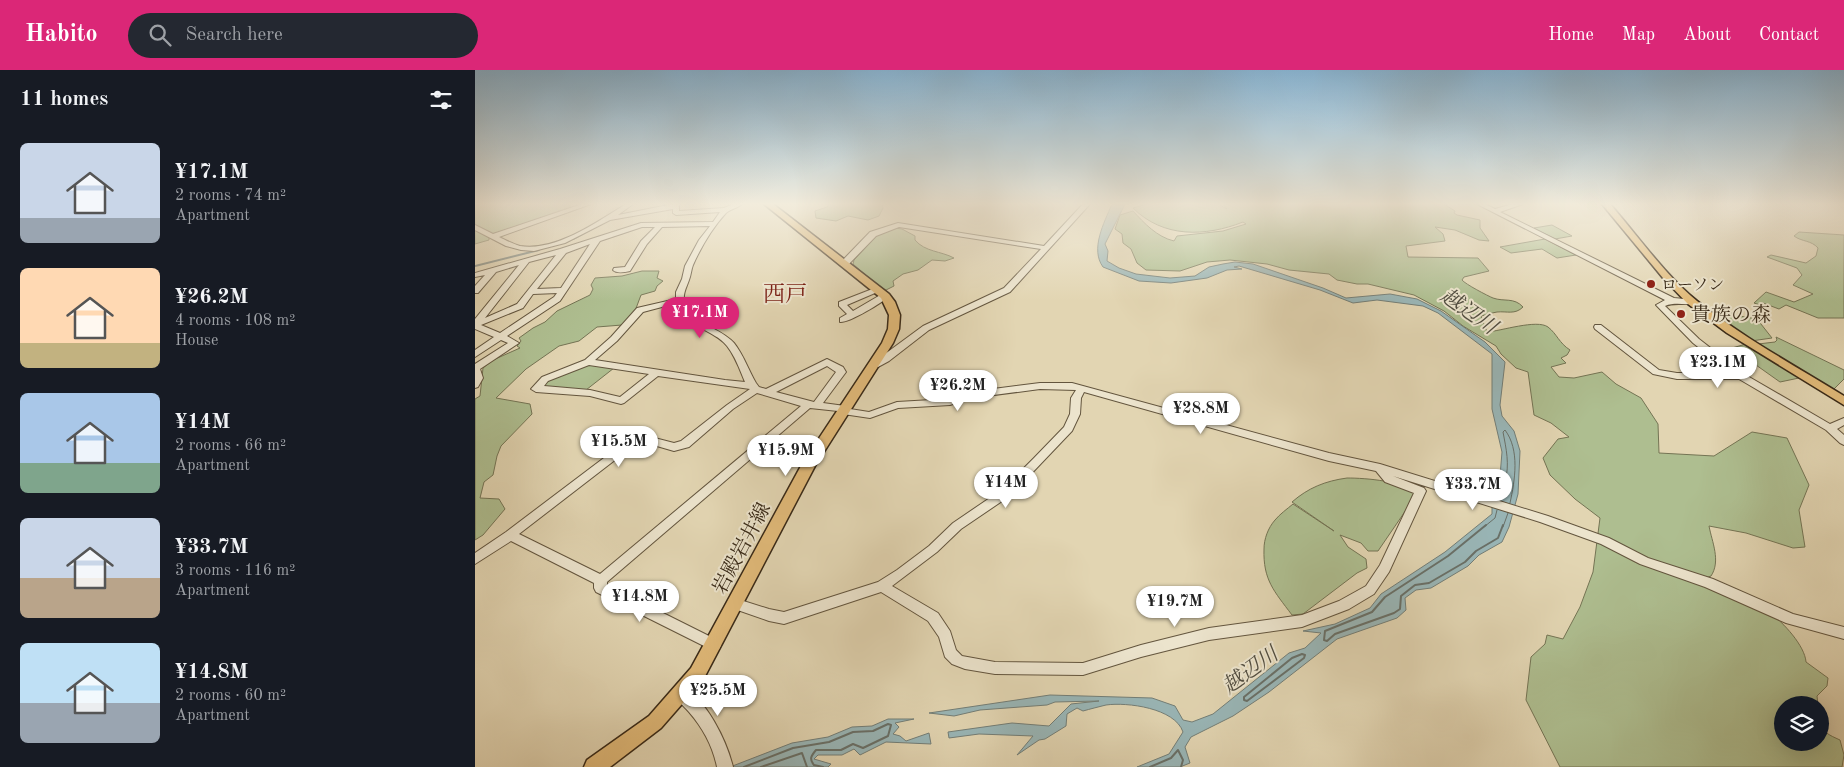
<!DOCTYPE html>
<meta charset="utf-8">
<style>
body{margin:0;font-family:"Old Standard TT","Noto Serif JP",serif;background:#242831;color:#f1f3f6;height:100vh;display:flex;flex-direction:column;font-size:19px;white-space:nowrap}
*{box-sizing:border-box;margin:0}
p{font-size:16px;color:#9ea1a6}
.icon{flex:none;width:28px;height:28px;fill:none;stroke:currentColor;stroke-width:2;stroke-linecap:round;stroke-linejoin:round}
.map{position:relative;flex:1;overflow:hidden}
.panel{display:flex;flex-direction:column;background:#171b24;width:475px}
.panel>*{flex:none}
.buttons{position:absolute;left:1299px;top:626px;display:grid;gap:10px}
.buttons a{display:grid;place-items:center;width:55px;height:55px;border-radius:50%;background:#171b24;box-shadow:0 5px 20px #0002;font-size:25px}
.price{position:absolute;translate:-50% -42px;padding:0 11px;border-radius:18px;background:#fff;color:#222;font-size:16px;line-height:32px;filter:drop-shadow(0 1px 2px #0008)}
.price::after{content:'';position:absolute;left:50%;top:30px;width:15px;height:11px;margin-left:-8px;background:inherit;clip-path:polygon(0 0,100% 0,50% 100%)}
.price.on{background:#db2777;color:#fff}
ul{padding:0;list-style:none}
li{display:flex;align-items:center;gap:15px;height:125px;padding:0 20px}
li span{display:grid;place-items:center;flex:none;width:140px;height:100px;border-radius:8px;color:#555}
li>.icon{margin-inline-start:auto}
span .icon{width:60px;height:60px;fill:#fffc;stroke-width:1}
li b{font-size:21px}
h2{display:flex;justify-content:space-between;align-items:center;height:60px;padding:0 20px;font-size:21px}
header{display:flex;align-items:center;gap:30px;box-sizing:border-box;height:70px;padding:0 25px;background:#db2777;color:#fff}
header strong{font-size:24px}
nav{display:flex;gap:28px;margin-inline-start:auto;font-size:18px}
.search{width:350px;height:45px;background:#242831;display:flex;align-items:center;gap:12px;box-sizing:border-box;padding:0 18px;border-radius:28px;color:#9ea1a6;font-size:19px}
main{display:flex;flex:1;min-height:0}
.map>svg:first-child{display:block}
.green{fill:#aebe90;stroke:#747454}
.water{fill:#99b6b7;stroke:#737e77}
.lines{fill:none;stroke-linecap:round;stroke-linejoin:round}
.shore-far1{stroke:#697068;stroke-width:1}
.shore{stroke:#697068;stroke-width:2}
.stream{stroke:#737e77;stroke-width:2}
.minor-casing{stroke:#63553e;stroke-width:2}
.major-casing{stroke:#392a18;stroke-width:3}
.minor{fill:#ece4cd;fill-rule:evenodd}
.major{fill:#e1ba79;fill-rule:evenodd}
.poi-dot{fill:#8f2418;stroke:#ece4cd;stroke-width:2}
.labels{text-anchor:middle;stroke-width:4;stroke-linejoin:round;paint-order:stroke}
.far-poi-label{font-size:16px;fill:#392a18;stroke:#ece4cd;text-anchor:start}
.poi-label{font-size:20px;fill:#392a18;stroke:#ece4cd;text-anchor:start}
.street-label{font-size:20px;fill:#392a18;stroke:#ece4cd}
.water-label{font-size:21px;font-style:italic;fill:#514d40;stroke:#ece4cd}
.quarter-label{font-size:22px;fill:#7a1f14;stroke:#ece4cd}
</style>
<header>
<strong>Habito</strong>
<div class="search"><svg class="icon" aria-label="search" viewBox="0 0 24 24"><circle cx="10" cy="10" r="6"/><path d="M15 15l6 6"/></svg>Search here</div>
<nav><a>Home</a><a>Map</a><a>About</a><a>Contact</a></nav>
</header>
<main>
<section class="panel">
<h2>11 homes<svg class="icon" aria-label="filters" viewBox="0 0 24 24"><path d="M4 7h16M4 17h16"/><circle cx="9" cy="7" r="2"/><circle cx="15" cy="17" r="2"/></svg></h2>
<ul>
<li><span style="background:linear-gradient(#c9d6e8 75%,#9aa5b1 0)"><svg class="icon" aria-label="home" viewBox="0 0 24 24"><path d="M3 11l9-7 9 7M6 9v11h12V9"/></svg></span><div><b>¥17.1M</b><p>2 rooms · 74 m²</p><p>Apartment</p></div></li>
<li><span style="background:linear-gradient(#ffd9b3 75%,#c2b280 0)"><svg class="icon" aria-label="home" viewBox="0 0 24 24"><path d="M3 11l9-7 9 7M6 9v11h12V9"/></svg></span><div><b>¥26.2M</b><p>4 rooms · 108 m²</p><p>House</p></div></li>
<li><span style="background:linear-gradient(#a9c7e8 70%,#7fa58c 0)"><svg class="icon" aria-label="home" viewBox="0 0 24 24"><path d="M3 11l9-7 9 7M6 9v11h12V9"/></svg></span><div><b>¥14M</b><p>2 rooms · 66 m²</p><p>Apartment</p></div></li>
<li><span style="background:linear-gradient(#c9d6e8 60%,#b9a48a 0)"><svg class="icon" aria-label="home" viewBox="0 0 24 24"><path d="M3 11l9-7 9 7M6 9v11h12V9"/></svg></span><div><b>¥33.7M</b><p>3 rooms · 116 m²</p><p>Apartment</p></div></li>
<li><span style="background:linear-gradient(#bfe0f5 60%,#9aa5b1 0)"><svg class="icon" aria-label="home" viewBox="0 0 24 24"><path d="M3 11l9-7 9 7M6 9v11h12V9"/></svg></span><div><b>¥14.8M</b><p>2 rooms · 60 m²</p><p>Apartment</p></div></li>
</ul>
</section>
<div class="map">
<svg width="1369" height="697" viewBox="0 0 1369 697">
<rect width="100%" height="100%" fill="#e2d5b2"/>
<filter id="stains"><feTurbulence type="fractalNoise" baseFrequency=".004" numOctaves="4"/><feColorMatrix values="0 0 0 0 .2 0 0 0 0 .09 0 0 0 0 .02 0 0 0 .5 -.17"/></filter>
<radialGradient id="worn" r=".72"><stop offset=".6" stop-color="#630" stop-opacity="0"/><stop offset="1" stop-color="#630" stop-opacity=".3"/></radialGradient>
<!-- green -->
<g class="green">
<path d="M0,134H96L93,140L14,167V170L0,174Z"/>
<path d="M354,134H407L408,138L404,146L393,150L373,146L361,151L341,148L340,141L352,137Z"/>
<path d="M672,134H743L752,139L748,134H969L980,141L979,143L982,145L1005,150V158L1014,171L1004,170L980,160L960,157L968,164L970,171L931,176L933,187L1003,188L1014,201L989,207L987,210C990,214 1013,226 1018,228C1029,232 1039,227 1048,237C1040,245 1032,241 1022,242C1016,243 1011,245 1006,246L1012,262C1026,261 1062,249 1073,257C1082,264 1084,273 1095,280L1092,285L1086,288L1091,293L1076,297L1084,307L1099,308L1127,302L1141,314L1166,328L1183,354L1184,383L1239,386L1277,362L1312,368L1334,415L1324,440L1330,477L1318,478L1271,463L1234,456C1237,472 1246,491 1236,506L1228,509C1249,519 1276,529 1295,543C1308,552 1330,576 1331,592L1353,608L1352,616L1342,626L1343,635H1308V672H1345V650C1346,662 1354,665 1365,670L1369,685L1367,697H1085L1051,630L1056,587L1070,574L1072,565L1088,569L1105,537L1118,502L1125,448L1100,429L1075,405L1068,388L1083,369L1094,367L1076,353L1059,345L1053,302L1041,298L1026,284L1021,276L988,256L969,241L939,225L893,214H882L862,210L854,204L814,200L792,194L755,190L732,192L705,201L671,200L662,193L656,179L648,173L647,164L640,159L645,145L658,141C669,153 682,167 699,171L702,166L748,161L771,154L768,152C730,167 688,168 658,138Z"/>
<path d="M1077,155L1097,166L1080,169L1059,158Z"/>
<path d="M420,158L427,159L440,166V170C450,182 466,181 479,188L470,191L457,190L443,200L428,204L418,211L419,216L409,221L378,194L379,190L404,163Z"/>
<path d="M1324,162L1369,165V248H1343L1311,235L1304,239L1288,233L1285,235L1279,233L1291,222L1319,232L1338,224L1318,215L1327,205L1322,198L1292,187L1296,185L1331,193L1341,186L1343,178C1336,170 1327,172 1319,166Z"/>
<path d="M1070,169L1101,185L1082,188L1067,179L1036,183L1025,177Z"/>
<path d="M167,201H184L182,208L188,211L182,216L180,221L166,225L160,241L147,255L122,257L104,271L84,276L51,299L21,328L55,334L57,344L26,376L22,386L18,405L9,412L5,428L24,429L30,439L8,465L0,470V329L5,326L8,298L18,290L45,278L42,276L46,271L44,268L58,258L70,252L82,241L115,225L118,219L116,215L120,208L147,206Z"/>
<path d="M1234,242H1256L1258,245L1282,249L1297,268L1276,271Z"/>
<path d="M1301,267L1369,300V309L1357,321L1283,274L1300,272L1302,270Z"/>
<path d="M1271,274L1324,308L1305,312L1257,278Z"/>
<path d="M109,294L139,298L111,320L64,318L72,309Z"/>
<path d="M872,408C891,408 929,411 942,424L903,481H893L886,473L865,465L873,477L891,489L892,498L882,503L828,544L817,545C799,521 788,510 789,479C789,469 793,458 800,450C805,444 812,439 818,434L859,461L817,432C833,418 850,411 872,408Z"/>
</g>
<!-- water -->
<g class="water">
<path d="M637,134H650L630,174L633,181L632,191L644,198L661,204L695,208L720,206L734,197L748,194L760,192L778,194L848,218L871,228L915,224L942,229L966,241L1010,272L1030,292L1025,335L1027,346L1039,361L1045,381L1043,424L1034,457L1027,472L1004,485L993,496L956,518L941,520L930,528L931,540L922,548L862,569L794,622L758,646L716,667L710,677L715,693L705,697H662L694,684L708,662C700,638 652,632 631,635C623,637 615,639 608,641L602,638L592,644L591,656L570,669L564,670L542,685L558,666L504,664L474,668L473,662L537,653L574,656L596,634L624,631L580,632L572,635L505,640L479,646L454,643L575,625L677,628L700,636L708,650L717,652L738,644L814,583L830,578L846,563L828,561L860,554L895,538L906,524L970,482L1017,444V422L1023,416L1027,405L1025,406L1027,382L1017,339V284L963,243L948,236L902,230L878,233L845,220L764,196L759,197L767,199L752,200L732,208L696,213L664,211L628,197C615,179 629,153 637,134Z"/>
<path d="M413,649H439L420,653L424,657L418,664L425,666L431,671L454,663L456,674L411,672L385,685L379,679L367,685H343L339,689L356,694L353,697H255L317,673L353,667L377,657L397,656Z"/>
</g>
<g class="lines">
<!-- shore-far1 -->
<g class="shore-far1">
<path d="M1022,429C1022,422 1027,418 1030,411C1035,395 1031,378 1028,362L1030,360C1045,380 1040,410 1035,433"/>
<path d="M1009,457L1020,448L1022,440"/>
<path d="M1028,457L1033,443"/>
</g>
<!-- shore -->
<g class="shore">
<path d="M1011,455L973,486L910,527L897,542L850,561L849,570L852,571L860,564L919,543L925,539L926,526L940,515L954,513L990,492L1001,481L1023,468L1028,455"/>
<path d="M827,584L830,585L829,588L772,631L769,630V627L817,588Z"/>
<path d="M269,697L318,678L354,672L378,662L398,661L413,654L416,655L413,666L388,678L378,674L366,680H341C336,686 334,689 339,695L348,697"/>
<path d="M286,697L327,683L332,697"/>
<path d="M675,697L696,688L703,680L708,690L706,697"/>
</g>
<!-- stream -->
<g class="stream">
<path d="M98,169L126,154"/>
<path d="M0,196L64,180"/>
</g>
<!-- minor casing -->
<g class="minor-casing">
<g id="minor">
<path d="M107,134H116L24,167C30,170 38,174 45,176C80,182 122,152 151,134H158L143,145L198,134H204V141L249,138L259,134H267C263,138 255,139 251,143C238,157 226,177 218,195C216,200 216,205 214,210C211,219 206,226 211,236C220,255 246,258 259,273C268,284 274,301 281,313L284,317L291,319L352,289L368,297L371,302L348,333L370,336L375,339L394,342L422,332L474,329L495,322L565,313H597L854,383L905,394L1073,446L1134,468L1173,488L1238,509L1318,544L1369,557V569L1311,553L1230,517L1165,494L1126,474L1065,452L918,406L949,418L951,421L914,502L899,524L874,539L827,557L734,570L666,587L608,605L520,604L490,599L477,594L470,587L464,567L453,551L406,522L309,554L294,551L254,537L253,533L254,529L259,528L294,539L309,542L403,512L422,500L454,476L478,453L528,419L559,388L589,357L595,344L596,328L601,320L565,319L496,328L475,335L423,338L395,348L368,344L363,341L335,338L132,512V515L244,571L246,575L244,579L239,581L121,522L119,518V513L36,471L0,494V483L31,462L154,369L168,365L199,373L206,371L252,335L275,319L183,306L149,333L146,334L115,326L61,322L56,319L67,307L110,290L136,267L162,238L201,229V222L207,209L210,196L224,170L235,156L187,157L172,174L155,201C150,202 142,204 138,200L139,198L150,197L166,171L180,157H167L125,171L85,231L32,266L44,273L5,299L8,308L3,317L0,318V294L33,273L26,270L0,287V280L19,267L0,259V249L44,195L21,202L3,223H0V216L10,205L0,207V203L85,179L166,153L238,152L245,142L201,145L198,143V139L135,150L90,173L59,181L46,180L31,176L0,160V155L18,164ZM115,174L86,218L62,219L91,183ZM81,185L42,234L10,248L54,192ZM82,223L79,227L25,263L6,255L48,238L58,224ZM202,233C209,258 239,259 252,276C260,286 265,300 270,312L250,310L120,290L142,271L168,242ZM114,295L174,304L145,327L115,320L69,316L73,311ZM352,296L361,302L339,332L301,322ZM609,322L854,391L901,401L910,412L939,423L905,495L891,516L864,531L827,545L734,558L666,575L608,593L520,592L487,586L481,580L475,561L463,543L417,516L462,482L486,459L536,425L597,361L605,344L606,328ZM282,323L326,336L125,504L44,464L162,373L168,372L199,381L214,377L258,339Z"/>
<path d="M608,134H615L535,222L454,260L414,291L403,297H397L395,295L448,256L529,218L566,179L424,157L401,166L372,196H366V192L395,162L423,153L569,176Z"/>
<path d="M1002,134H1010L1020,139L1038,134H1048L1025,142L1199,228L1220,230L1221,232C1213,237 1202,231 1190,236L1224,269L1269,304L1355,354L1369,348V355L1362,359L1369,365V375L1365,373L1351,360L1264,309H1202L1178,304L1120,259L1119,257L1120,255H1126L1184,300L1202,303H1256L1218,273L1181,235L1190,230Z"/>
<path d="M400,218H403L407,220L372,235L378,241L407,224H410L414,226C407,233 374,253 365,252V248L372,244L364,236V232Z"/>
<path d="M206,617C231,627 252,672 258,697H242C238,677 228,658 214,642C209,636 202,631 199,624L201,619Z"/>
</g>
</g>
<!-- major casing -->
<g class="major-casing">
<g id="major">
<path d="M289,134H298L414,224L420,232L425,245L424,259L418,273L340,396L228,610L186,658L135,697H109L112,690L174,646L216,598L327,394L407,273L413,259L414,245L406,228Z"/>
<path d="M1127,134H1135C1163,166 1189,204 1222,231C1267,267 1319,295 1369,326V335L1252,263L1213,234L1188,208Z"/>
</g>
</g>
<!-- minor -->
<use href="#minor" class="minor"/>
<!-- major -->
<use href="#major" class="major"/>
</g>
<!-- sky -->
<linearGradient id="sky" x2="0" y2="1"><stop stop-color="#88b5d4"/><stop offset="0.58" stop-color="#f2ecdc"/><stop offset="1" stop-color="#f2ecdc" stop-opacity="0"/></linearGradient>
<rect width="1369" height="231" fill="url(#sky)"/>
<!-- markers -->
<g class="poi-dot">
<circle cx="1176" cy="214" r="5"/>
<circle cx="1206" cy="244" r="5"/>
</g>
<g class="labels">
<!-- far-poi labels -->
<g class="far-poi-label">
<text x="1186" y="220">ローソン</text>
</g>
<!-- poi labels -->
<g class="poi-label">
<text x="1216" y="251">貴族の森</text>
</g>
<!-- street labels -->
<g class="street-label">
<text transform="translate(266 478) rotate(-62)" y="7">岩殿岩井線</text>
</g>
<!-- water labels -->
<g class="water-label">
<text transform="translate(994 241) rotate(35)" y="7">越辺川</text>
<text transform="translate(775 600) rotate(-36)" y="7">越辺川</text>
</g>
<!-- quarter labels -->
<g class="quarter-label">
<text x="310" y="231">西戸</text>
</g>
</g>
<rect width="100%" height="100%" filter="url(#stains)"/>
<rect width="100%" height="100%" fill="url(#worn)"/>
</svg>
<div class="buttons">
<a><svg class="icon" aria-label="layers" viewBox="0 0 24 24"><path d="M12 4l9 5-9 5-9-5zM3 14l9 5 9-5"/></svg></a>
</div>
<b class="price on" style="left:225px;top:269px">¥17.1M</b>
<b class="price" style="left:1243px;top:319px">¥23.1M</b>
<b class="price" style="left:483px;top:342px">¥26.2M</b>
<b class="price" style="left:726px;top:365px">¥28.8M</b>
<b class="price" style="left:144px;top:398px">¥15.5M</b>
<b class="price" style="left:311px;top:407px">¥15.9M</b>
<b class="price" style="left:531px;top:439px">¥14M</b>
<b class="price" style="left:998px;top:441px">¥33.7M</b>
<b class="price" style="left:165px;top:553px">¥14.8M</b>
<b class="price" style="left:700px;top:558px">¥19.7M</b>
<b class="price" style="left:243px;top:647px">¥25.5M</b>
</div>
</main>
